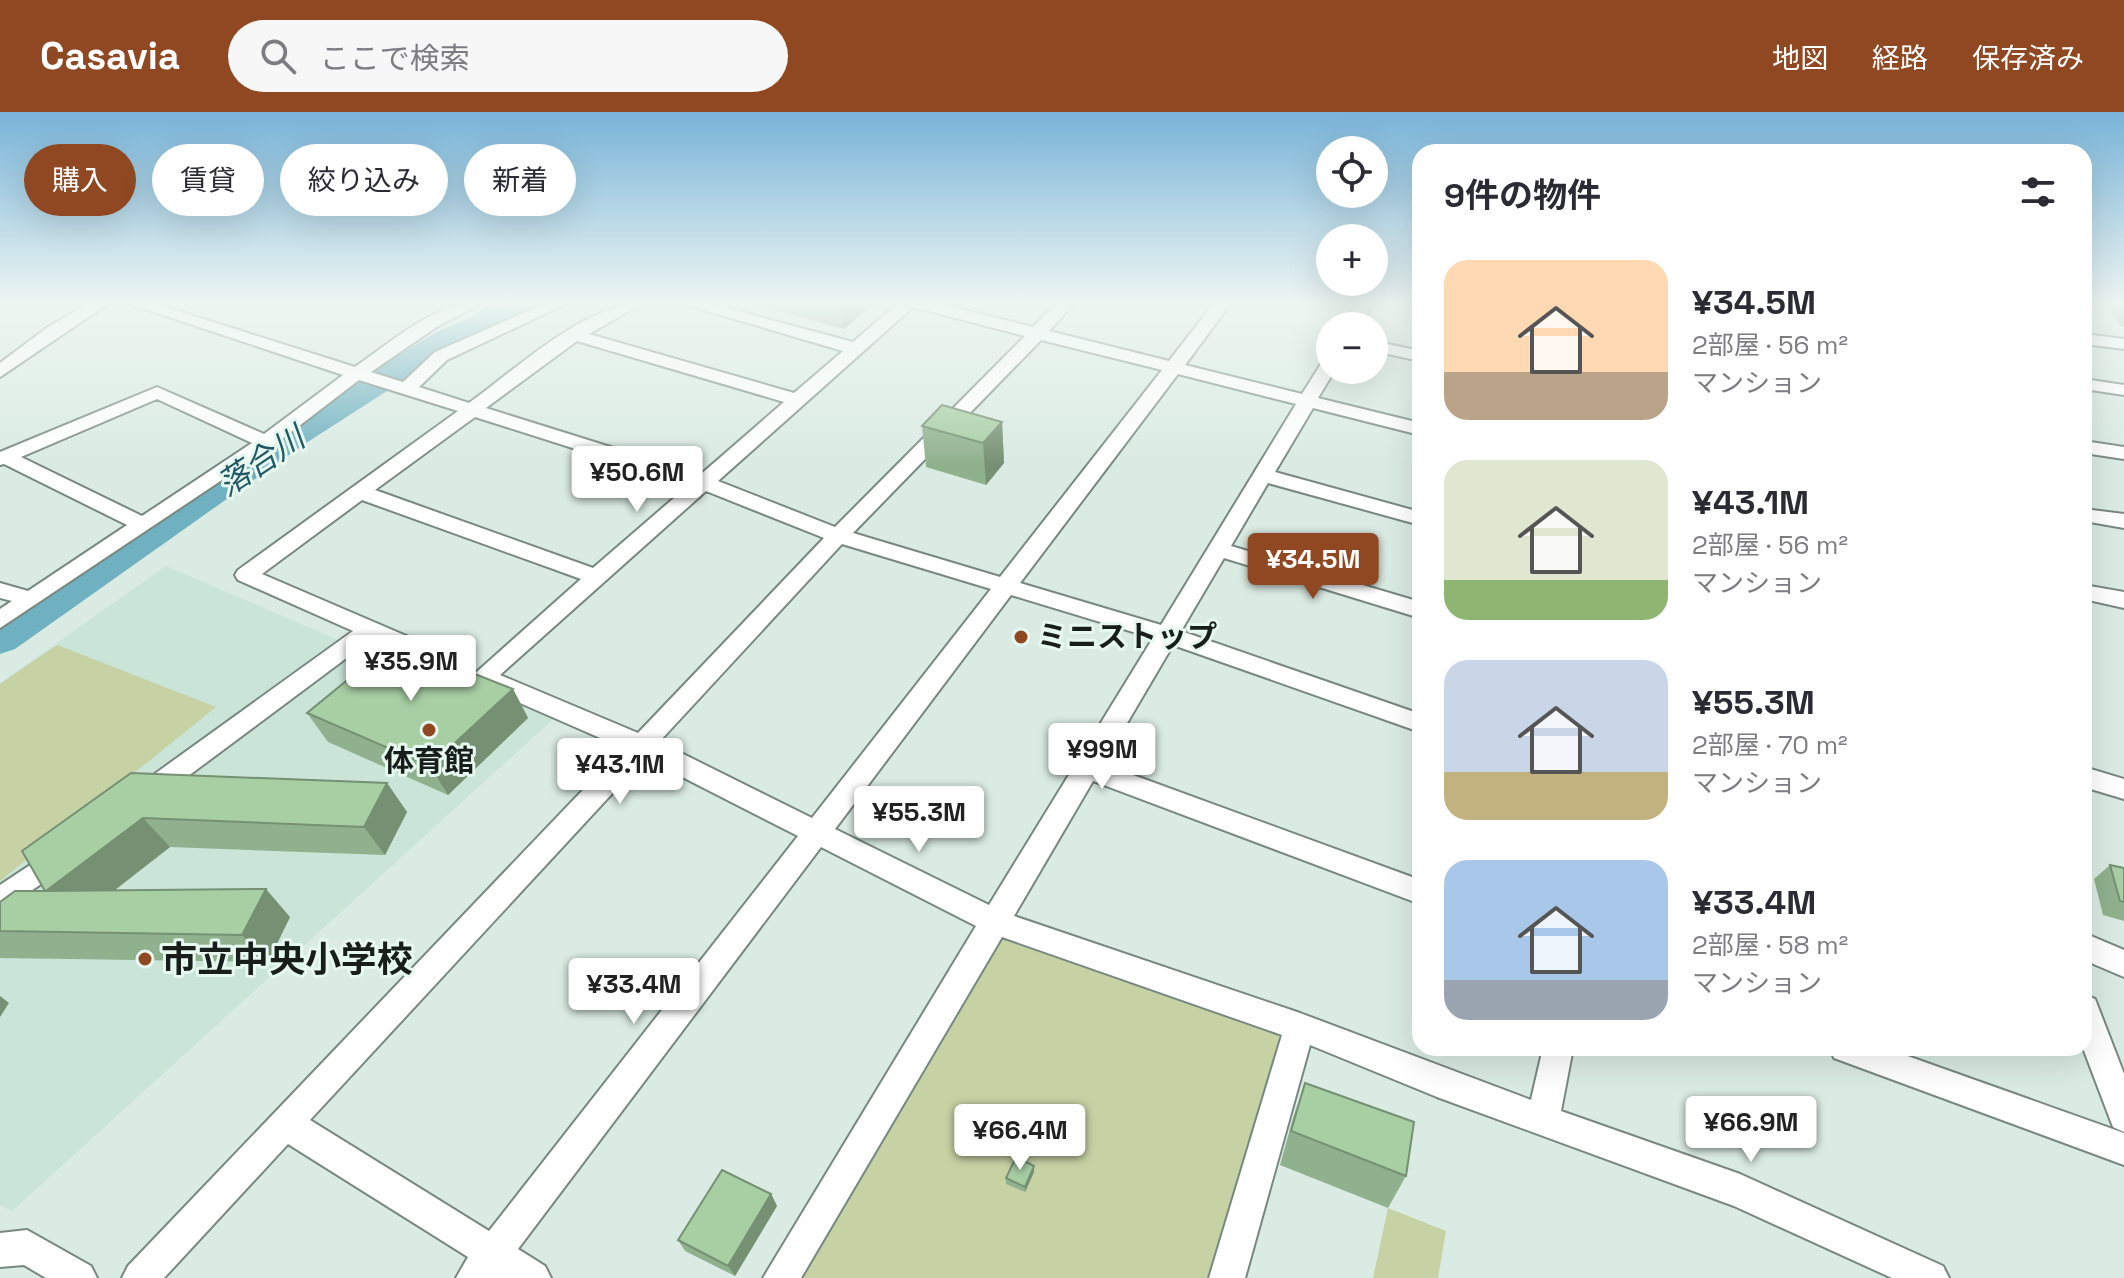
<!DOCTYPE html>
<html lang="ja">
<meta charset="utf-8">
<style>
body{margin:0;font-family:"Space Grotesk","Noto Sans JP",sans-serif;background:#f7f7f7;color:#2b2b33;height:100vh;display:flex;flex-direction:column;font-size:30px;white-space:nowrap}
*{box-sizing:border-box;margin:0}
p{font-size:26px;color:#7c7c81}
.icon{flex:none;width:44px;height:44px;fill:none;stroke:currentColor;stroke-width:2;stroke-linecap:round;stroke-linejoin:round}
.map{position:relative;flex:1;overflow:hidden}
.side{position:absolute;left:1412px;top:32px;width:680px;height:912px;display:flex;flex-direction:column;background:#fff;border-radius:24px;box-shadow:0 8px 32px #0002}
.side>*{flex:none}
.hud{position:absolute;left:24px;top:32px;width:760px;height:72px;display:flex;gap:16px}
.buttons{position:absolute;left:1316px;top:24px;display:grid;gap:16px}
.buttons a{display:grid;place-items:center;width:72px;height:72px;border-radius:50%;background:#fff;box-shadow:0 8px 32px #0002;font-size:40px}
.price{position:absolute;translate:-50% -68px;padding:0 18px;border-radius:8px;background:#fff;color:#222;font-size:26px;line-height:52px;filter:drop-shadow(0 2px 4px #0008)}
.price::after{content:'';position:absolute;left:50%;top:48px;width:24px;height:18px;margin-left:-12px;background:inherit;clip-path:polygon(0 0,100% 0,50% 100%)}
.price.current{background:#8f4822;color:#fff}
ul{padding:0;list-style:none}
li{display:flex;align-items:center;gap:24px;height:200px;padding:0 32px}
li span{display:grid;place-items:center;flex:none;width:224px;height:160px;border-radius:24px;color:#555}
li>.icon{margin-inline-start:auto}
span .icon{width:96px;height:96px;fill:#fffc;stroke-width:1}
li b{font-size:34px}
h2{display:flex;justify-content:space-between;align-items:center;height:96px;padding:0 32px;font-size:34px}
.pill{padding:0 28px;border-radius:36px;background:#fff;box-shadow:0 8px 32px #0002;font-size:28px;line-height:72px}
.pill.current{background:#8f4822;color:#fff}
header{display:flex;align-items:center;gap:48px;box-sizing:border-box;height:112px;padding:0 40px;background:#8f4822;color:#fff}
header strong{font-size:38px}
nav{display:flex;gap:44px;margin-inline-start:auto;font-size:28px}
.search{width:560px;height:72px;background:#f7f7f7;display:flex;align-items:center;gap:20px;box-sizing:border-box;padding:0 28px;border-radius:44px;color:#7c7c81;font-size:30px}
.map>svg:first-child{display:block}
.built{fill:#cae4d8}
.green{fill:#c6d1a4}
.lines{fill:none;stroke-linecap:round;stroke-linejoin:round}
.stream{stroke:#70b1c1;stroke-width:5}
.river{fill:#70b1c1;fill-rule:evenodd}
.minor-casing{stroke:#788881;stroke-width:4}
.minor{fill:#fff;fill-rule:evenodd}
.wall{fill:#90b18d}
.shaded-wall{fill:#769073}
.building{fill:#a8cea4;stroke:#769073;stroke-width:2}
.poi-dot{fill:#8f4822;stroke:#e7f8f0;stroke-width:3}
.labels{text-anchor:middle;stroke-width:6;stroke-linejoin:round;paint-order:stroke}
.poi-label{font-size:30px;font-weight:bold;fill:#181e1c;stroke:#e7f8f0;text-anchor:start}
.water-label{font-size:32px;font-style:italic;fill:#215864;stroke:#e7f8f0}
.near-poi-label{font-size:36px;font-weight:bold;fill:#181e1c;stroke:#e7f8f0;text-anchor:start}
</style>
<header>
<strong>Casavia</strong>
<div class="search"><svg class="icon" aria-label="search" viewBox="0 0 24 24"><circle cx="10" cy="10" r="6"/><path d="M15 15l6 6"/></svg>ここで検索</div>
<nav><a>地図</a><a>経路</a><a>保存済み</a></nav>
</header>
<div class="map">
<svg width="2124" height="1166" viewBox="0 0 2124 1166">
<rect width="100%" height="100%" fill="#daebe3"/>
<!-- built -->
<path class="built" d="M166,454L350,533L561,600L12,1099L0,1093V571Z"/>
<!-- green -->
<g class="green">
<path d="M57,533L216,595L0,769V572Z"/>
<path d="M995,810L1300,915L1227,1166H781Z"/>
<path d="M1388,1096L1446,1119L1438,1166H1373Z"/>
</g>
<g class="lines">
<!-- stream -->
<path class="stream" d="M449,226L495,191"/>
<!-- river -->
<path class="river" d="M506,191H548L544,197L460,233L390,277L303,333L15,537L0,542V507L366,263L438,219Z"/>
<!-- minor casing -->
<g class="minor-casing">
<g id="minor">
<path d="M89,191H109L0,265V251L48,215Z"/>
<path d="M127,191H153L355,255C393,229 433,191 481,191L435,216L371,260L403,270L435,240L546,191H568L447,248L419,275L469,291C515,258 586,191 643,191L589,222L794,281L843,239L680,191H708L853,230L898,191H936L1033,215L1057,191H1075L1049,219L1169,249L1214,191H1231L1185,253L1302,282L1324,247L1330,246V258H1335L1318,286L1420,311V323L1313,296L1275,360L1420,400V413L1268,371L1231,434L1420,490V506L1224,446L1181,519L1420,602V620L1173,533L1103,652L1420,768V792L1093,669L1014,804L1300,901L1531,988L1543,936H1573L1561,999L1740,1062L1943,1154L1949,1166H1892L1734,1094L1437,985L1310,933L1245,1166H1209L1282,923L1002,825L801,1166H763L976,814L821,735L518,1137L545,1154L551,1166H456L468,1145L288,1032L164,1166H122L128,1154L623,636L479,573L471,565L581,467L362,388L262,462L453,544L457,550L453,556H437L372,527L156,688L147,691L138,688L134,681L138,674L353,519L238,468L235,463L238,458L458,299L359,268L273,334L0,516V497L12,489L0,486V471L28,479L127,413L4,352L0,353V340L157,275L264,322L343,263ZM913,195L1025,224L835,415L718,369ZM1041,228L1162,258L1000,465L853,421ZM577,229L784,290L700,363L486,296ZM1178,262L1296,292L1161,513L1020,471ZM157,287L252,331L142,404L21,345ZM475,305L689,373L593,456L375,378ZM706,379L824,426L638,621L500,563ZM842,432L991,477L812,706L659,630ZM1011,483L1153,526L989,793L835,717ZM645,646L798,724L489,1119L310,1008Z"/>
<path d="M1357,191H1373L1360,214H1344Z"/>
<path d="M2084,222L2124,227V237L2084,232Z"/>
<path d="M1374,229L1420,239V249L1374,239Z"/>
<path d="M2084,267L2124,273V283L2084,277Z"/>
<path d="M2084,329L2124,335V347L2084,341Z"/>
<path d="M2084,397L2124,402V416L2084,409Z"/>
<path d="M2084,473L2124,480V496L2084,487Z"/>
<path d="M2084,655L2124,667V687L2084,675Z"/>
<path d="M59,734L69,737L73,745L69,753L0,800V773Z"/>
<path d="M2084,821L2124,838V865L2084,848Z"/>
<path d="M2084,883L2095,887L2124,962V1020L2113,1015L2083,936Z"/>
<path d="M1830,936H1885L2124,1021V1053L1834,946Z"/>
<path d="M27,1118L91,1154L97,1166H46L24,1153L0,1155V1121Z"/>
</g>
</g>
<!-- minor -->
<use href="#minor" class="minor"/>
</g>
<!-- wall -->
<g class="wall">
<path d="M762,191H874L844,217L763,195Z"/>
<path d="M2110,191H2124V215L2121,214L2108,194Z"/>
<path d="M1002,310L1004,351L986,373L926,355L922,314Z"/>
<path d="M513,577L528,606L448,683L328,630L307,601Z"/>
<path d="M131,661L387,671L407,700L385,743L170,735L114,778L290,805L268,850L0,846V790L45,779Z"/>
<path d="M2110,753L2124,756V809L2103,803L2094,767Z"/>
<path d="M1305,971L1406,1064L1388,1096L1280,1053L1293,1006Z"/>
<path d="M1034,1054V1060L1025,1080L1006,1072V1066Z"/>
<path d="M771,1082L777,1094L735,1164L685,1139L678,1128Z"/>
</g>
<!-- shaded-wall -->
<g class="shaded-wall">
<path d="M846,191H874L844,217L840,196Z"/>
<path d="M1002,310L1004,351L986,373L983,331Z"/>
<path d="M513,577L528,606L448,683L430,654Z"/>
<path d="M387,671L407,700L385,743L364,715Z"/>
<path d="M143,706L170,735L78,807L46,779Z"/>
<path d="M266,777L290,805L268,850L242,823Z"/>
<path d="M0,884L9,891L0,905Z"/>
<path d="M1034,1054V1060L1025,1080V1075Z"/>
<path d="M771,1082L777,1094L735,1164L728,1154Z"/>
</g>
<!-- building -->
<g class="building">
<path d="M824,191H846L840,196Z"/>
<path d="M942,293L1002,310L983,331L922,314Z"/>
<path d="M394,530L513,577L430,654L307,601Z"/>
<path d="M131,661L387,671L364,715L143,706L46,779L266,777L242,823L0,819V790L15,779H45L22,739Z"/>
<path d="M2110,753L2124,756V790L2120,789Z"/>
<path d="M1305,971L1414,1010L1406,1064L1291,1019Z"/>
<path d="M1016,1045L1034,1054L1025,1075L1006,1066Z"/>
<path d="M722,1058L771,1082L728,1154L678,1128Z"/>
</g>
<!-- sky -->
<linearGradient id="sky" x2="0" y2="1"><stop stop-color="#78b3d8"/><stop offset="0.54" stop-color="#eef6f2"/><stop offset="1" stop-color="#eef6f2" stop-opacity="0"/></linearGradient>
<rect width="2124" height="354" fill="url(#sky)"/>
<!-- markers -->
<g class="poi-dot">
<circle cx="1021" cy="525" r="8"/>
<circle cx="429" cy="618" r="8"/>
<circle cx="145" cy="847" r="8"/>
</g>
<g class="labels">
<!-- poi labels -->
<g class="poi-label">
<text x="1037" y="535">ミニストップ</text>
<text x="429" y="659" text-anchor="middle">体育館</text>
</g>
<!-- water labels -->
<g class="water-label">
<text transform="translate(261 349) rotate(-34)" y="11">落合川</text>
</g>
<!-- near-poi labels -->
<g class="near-poi-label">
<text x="161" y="860">市立中央小学校</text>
</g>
</g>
</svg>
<div class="buttons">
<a><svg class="icon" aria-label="locate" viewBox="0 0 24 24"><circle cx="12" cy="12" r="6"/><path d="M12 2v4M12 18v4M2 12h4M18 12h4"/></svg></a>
<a>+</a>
<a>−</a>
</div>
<b class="price" style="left:637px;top:402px">¥50.6M</b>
<b class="price current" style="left:1313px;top:489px">¥34.5M</b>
<b class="price" style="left:411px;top:591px">¥35.9M</b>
<b class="price" style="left:1102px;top:679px">¥99M</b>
<b class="price" style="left:620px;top:694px">¥43.1M</b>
<b class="price" style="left:919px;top:742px">¥55.3M</b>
<b class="price" style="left:634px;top:914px">¥33.4M</b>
<b class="price" style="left:1751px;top:1052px">¥66.9M</b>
<b class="price" style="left:1020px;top:1060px">¥66.4M</b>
<div class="hud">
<a class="pill current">購入</a>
<a class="pill">賃貸</a>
<a class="pill">絞り込み</a>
<a class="pill">新着</a>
</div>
<section class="side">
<h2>9件の物件<svg class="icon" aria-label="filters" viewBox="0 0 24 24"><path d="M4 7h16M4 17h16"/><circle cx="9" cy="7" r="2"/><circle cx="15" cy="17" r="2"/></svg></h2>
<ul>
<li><span style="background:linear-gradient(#ffd9b3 70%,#b9a48a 0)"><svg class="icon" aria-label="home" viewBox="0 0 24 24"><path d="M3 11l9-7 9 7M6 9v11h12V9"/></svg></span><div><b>¥34.5M</b><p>2部屋 · 56 m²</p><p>マンション</p></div></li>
<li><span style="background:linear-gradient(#dfe7d0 75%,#8fb573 0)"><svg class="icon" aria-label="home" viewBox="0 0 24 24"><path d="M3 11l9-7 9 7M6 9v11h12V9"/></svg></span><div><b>¥43.1M</b><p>2部屋 · 56 m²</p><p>マンション</p></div></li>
<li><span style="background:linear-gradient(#c9d6e8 70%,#c2b280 0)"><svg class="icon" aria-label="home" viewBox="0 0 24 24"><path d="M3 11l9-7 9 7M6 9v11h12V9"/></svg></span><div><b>¥55.3M</b><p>2部屋 · 70 m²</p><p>マンション</p></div></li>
<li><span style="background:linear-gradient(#a9c7e8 75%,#9aa5b1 0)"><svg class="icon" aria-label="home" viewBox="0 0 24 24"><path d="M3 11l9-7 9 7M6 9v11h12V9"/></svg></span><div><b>¥33.4M</b><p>2部屋 · 58 m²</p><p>マンション</p></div></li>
</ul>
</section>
</div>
